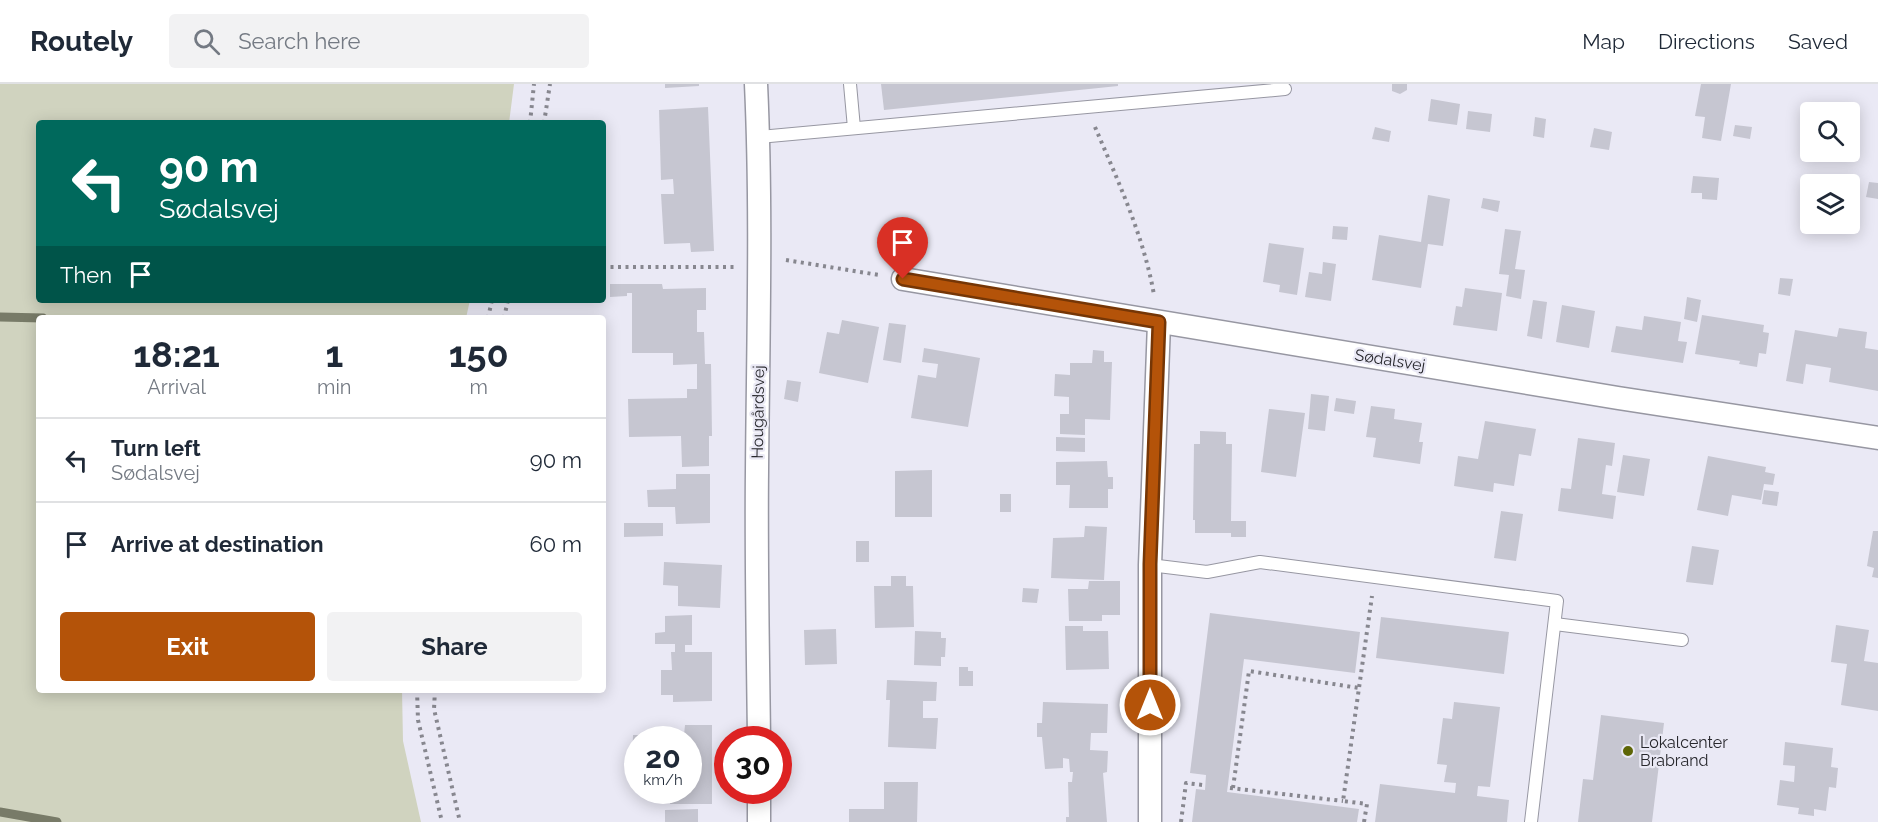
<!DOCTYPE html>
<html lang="en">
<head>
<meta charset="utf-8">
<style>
  :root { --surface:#fff; --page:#f2f2f3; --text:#1f2937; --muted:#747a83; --line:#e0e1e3; --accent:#b45309 }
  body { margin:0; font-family:Raleway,sans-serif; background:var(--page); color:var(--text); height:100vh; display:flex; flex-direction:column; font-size:22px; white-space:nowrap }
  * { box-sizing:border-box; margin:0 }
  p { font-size:20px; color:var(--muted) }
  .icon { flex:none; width:33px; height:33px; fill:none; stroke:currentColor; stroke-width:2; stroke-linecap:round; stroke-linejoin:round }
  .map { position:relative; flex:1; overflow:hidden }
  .panel { position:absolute; left:36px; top:231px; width:570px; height:378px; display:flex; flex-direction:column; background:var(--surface); border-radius:6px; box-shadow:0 3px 15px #0003 }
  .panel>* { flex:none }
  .top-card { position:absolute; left:36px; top:36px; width:570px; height:183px; border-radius:6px; box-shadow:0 3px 15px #0003; background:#00695c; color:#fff; overflow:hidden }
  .controls { position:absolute; left:1800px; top:18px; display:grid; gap:12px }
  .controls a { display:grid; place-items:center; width:60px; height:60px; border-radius:6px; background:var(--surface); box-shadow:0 3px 15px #0003; font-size:30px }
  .speed { position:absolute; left:624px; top:642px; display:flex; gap:12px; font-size:30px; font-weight:700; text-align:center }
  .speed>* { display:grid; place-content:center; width:78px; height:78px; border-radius:50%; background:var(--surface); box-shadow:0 3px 15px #0003; line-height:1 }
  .speed small { font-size:15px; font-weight:400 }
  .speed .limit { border:9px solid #d22; background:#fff; color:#111 }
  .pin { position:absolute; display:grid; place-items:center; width:51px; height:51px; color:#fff; margin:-62px -26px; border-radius:50% 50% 50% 0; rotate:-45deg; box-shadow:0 0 6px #0007 }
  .pin .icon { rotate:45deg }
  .me { position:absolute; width:66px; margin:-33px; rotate:0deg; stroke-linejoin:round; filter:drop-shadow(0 0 4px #0008) }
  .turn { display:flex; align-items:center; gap:21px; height:126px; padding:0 24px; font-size:27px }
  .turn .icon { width:78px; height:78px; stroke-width:2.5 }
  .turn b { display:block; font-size:42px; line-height:51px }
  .then { display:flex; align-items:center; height:57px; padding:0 24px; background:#0003; gap:12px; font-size:22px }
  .eta { display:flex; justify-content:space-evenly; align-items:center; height:102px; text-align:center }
  .eta b { font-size:36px; font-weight:700; line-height:42px }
  .action { display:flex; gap:12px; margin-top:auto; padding:12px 24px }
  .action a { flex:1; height:69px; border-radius:6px; background:var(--accent); color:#fff; font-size:24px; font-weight:700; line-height:69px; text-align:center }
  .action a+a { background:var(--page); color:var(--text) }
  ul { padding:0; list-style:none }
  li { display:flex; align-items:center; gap:18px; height:84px; padding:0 24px; border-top:2px solid var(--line) }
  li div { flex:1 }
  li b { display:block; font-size:22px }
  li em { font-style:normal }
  header { display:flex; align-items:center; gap:36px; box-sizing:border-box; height:84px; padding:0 30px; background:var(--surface); border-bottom:2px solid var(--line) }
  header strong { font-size:28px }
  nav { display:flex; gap:33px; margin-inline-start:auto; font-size:21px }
  .search { width:420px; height:54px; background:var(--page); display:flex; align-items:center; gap:15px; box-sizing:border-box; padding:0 21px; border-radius:6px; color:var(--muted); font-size:22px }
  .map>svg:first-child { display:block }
</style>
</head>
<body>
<header>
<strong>Routely</strong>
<div class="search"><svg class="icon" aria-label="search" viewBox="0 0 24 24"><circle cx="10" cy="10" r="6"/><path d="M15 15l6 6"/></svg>Search here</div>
<nav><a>Map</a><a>Directions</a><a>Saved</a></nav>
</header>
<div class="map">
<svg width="1878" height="738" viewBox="0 0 1878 738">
  <rect width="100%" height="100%" fill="#eae9f5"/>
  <!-- green -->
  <polygon fill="#d0d3bf" points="0,0 514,0 509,39 39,39 39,216 470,216 466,234 39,234 39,606 402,606 403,657 421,738 0,738"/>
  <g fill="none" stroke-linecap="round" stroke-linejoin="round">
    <!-- stream -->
    <g stroke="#787b68" stroke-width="9">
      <polyline points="0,233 43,234"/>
      <polyline points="0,728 57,738"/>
    </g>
  </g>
  <!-- building -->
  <g fill="#c6c6d1">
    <polygon points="665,0 699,0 699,2 665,4"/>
    <polygon points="881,0 1118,0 1118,2 884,26"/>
    <polygon points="1392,0 1407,0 1407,6 1400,10 1392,7"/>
    <polygon points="1701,0 1731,0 1721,57 1702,54 1705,33 1695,32"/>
    <polygon points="1431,15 1460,20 1457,41 1428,37"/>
    <polygon points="708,23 714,167 691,168 690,159 664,160 661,110 674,110 673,95 661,96 659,26"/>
    <polygon points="1468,27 1492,30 1490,48 1466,45"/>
    <polygon points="1535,33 1546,35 1544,54 1533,52"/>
    <polygon points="1735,41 1752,43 1750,55 1733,52"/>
    <polygon points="1375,43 1391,47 1389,58 1372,55"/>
    <polygon points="1594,44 1612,48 1609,66 1590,63"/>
    <polygon points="1693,92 1719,94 1717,116 1702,115 1702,109 1691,109"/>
    <polygon points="1869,98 1878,99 1878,115 1866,113"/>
    <polygon points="1428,111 1450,115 1443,162 1428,160 1421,204 1372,196 1379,151 1421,158"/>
    <polygon points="1483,114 1500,117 1498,128 1481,124"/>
    <polygon points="1333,142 1348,143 1347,156 1332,155"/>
    <polygon points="1505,145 1521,147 1515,185 1525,186 1521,215 1506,212 1509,191 1499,190"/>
    <polygon points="1269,159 1304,164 1297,211 1279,208 1280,201 1263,198"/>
    <polygon points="1323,178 1336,180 1331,217 1305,213 1309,188 1322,190"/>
    <polygon points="1780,194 1793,195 1790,212 1778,210"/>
    <polygon points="610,200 662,200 663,205 706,204 706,226 697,226 697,248 704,248 705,280 711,280 712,352 709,352 709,382 682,383 681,352 629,353 628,315 687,314 687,305 697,305 697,280 673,281 673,269 632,269 632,209 627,209 627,212 610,213"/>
    <polygon points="1465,204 1502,209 1497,247 1453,241 1456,222 1462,223"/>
    <polygon points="1687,213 1701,216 1697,238 1684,235"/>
    <polygon points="1533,216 1547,218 1542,255 1527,252"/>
    <polygon points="1562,221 1595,227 1589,264 1556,258"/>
    <polygon points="1702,231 1764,241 1763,248 1769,249 1766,270 1759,269 1757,283 1739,280 1740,277 1695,270"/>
    <polygon points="1644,232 1681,238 1678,257 1687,258 1683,279 1611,268 1616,242 1642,246"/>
    <polygon points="842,236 879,243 868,299 819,289 827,248 839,250"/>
    <polygon points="889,239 906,241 901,279 883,276"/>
    <polygon points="1839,244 1867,248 1865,264 1878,266 1878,307 1829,298 1831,284 1806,280 1803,300 1786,297 1795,246 1837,253"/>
    <polygon points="924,264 980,274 968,343 911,334 918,291 936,294 938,280 922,278"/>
    <polygon points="1093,266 1104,267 1104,278 1112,278 1110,336 1085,335 1085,351 1060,350 1060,330 1069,330 1069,313 1054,312 1055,290 1070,291 1070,279 1092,279"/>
    <polygon points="787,296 801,298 798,318 784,315"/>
    <polygon points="1311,310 1329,312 1325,347 1308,345"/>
    <polygon points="1336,314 1356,317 1354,330 1334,327"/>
    <polygon points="1371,322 1395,325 1394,335 1422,339 1419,358 1423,358 1420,380 1373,373 1376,354 1366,353"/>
    <polygon points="1269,325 1305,329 1296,393 1261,388"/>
    <polygon points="1485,337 1536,345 1531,372 1519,370 1514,402 1494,399 1493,408 1454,402 1458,372 1478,375"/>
    <polygon points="1200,347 1226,348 1226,360 1232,360 1231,437 1246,437 1246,453 1231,453 1231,449 1195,449 1195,436 1193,436 1194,360 1200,360"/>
    <polygon points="1056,353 1085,354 1085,368 1056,367"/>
    <polygon points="1578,354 1615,359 1612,382 1606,381 1602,410 1616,412 1613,435 1558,427 1561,404 1571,405"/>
    <polygon points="1623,371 1650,375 1644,412 1617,408"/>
    <polygon points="1708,372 1766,383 1765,388 1775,390 1773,401 1764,400 1761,416 1732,411 1728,432 1697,426"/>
    <polygon points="1107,377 1108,393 1113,393 1113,405 1108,405 1108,424 1069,424 1070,401 1056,401 1056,378"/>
    <polygon points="932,386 932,433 895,433 895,387"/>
    <polygon points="676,390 710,390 710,439 676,440 675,423 648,423 647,406 676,405"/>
    <polygon points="1764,406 1779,408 1777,422 1762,420"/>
    <rect x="1000" y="410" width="11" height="18"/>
    <polygon points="1501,427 1523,430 1516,477 1494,474"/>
    <polygon points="624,439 663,439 663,452 624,453"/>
    <polygon points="1085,442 1107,443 1104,496 1051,494 1053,454 1084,453"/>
    <polygon points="1873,447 1878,447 1878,494 1872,493 1874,484 1867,482"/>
    <rect x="856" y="457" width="13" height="21"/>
    <polygon points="1692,462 1719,466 1713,501 1686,498"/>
    <polygon points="664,478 722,481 720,524 678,522 678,502 663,501"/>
    <polygon points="891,492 906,492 906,502 913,502 914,543 875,544 874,502 891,502"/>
    <polygon points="1089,497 1120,497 1120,531 1102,531 1102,537 1069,537 1068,505 1088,505"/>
    <polygon points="1023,504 1039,505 1037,519 1022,518"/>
    <polygon points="1210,529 1360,548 1355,589 1244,575 1227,708 1359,725 1357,738 1192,738 1196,705 1205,706 1206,691 1190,689"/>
    <polygon points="692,531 692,561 685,561 685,568 712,568 712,617 673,618 673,611 661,611 661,586 672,586 671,568 675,568 675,560 655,560 655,549 665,548 665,532"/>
    <polygon points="1381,533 1509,548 1504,590 1376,574"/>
    <polygon points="1836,541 1869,546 1864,577 1878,579 1878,627 1841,621 1847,580 1831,578"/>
    <polygon points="1065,542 1083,542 1083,547 1108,547 1109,585 1066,586"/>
    <polygon points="836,545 837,580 805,581 804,546"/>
    <polygon points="915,547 941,548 941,554 946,554 945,573 941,573 941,582 914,581"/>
    <polygon points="959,583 968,583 968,587 973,587 973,602 959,602"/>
    <polygon points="887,596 937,598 936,617 923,617 923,634 938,634 936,665 888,663 890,616 886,616"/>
    <polygon points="1043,618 1108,620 1107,649 1091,649 1090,666 1108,667 1107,688 1103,689 1107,738 1066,738 1066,733 1069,733 1068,698 1072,698 1073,688 1070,688 1069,675 1063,674 1063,684 1045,685 1042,653 1037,653 1037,639 1042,639"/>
    <polygon points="1454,618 1500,623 1490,703 1478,702 1477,712 1509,716 1507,738 1375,738 1380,700 1455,709 1456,699 1444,698 1447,681 1437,680 1443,634 1452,635"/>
    <polygon points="1601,631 1664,639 1652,738 1578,738 1583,695 1593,696"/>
    <polygon points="685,641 712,641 712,720 670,720 670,706 688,706 688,656 638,656 638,685 632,685 633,651 684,651"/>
    <polygon points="1785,658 1833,664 1831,683 1838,684 1836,704 1829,703 1826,727 1814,725 1814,732 1798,730 1799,724 1777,721 1780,696 1794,698 1795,682 1783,681"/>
    <polygon points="884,698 918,698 917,738 849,738 849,725 884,725"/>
    <polygon points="698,725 698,738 665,738 665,726"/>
  </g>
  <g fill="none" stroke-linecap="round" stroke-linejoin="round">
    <defs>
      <g id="service">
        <polyline points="850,0 854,44"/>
        <polyline points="759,53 1285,5"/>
        <polyline points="1150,481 1207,488 1260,478 1557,517 1531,738"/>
        <polyline points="1555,540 1682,556"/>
      </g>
      <g id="minor">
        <path d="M756 0C762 129 758 258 757 387 756 476 758 566 759 656"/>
        <polyline points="903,195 1618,314 1878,354"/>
        <polyline points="759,706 759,738"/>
        <polyline points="1150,738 1150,481 1159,239"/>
      </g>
    </defs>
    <!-- service casing -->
    <use href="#service" stroke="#9797a2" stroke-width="14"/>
    <!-- minor casing -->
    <use href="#minor" stroke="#9797a2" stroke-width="25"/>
    <!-- path -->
    <g stroke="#87878f" stroke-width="4" stroke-dasharray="3 4.5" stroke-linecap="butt">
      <polyline points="530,39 534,0"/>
      <polyline points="544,39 550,0"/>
      <path d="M1095 43C1118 97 1144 153 1154 211"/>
      <polyline points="786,176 879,191"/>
      <polyline points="603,183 734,183"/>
      <polyline points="488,234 492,216"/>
      <polyline points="504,234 508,216"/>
      <polyline points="417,606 418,636 442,738"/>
      <polyline points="435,606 434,625 460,738"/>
      <polyline points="1230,704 1343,717"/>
      <polyline points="1233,704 1249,587 1359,604"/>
      <polyline points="1181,738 1186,699 1203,701"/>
      <polyline points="1364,738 1367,720 1343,717 1372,512"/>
    </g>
    <!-- service -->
    <use href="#service" stroke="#fff" stroke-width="12"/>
    <!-- minor -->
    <use href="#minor" stroke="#fff" stroke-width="22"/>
  </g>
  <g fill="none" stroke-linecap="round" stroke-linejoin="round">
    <defs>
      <polyline id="route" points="903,195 1159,238 1150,480 1150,621"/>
    </defs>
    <!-- route casing -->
    <use href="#route" stroke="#753606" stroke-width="15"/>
    <!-- route -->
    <use href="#route" stroke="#b45309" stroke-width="10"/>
  </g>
  <!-- markers -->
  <circle fill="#5e6607" stroke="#eae9f5" stroke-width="2" cx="1628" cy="667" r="6"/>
  <g text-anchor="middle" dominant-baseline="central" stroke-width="4.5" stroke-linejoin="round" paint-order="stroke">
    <!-- street labels -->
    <g font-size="16" fill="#28282d" stroke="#eae9f5">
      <text transform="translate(1390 276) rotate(9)">Sødalsvej</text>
      <text transform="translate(758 328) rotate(-89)">Hougårdsvej</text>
    </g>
    <!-- poi labels -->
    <g font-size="16" fill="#28282d" stroke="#eae9f5" text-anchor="start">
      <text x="1640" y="658">Lokalcenter<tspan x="1640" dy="18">Brabrand</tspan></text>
    </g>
  </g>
</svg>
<div class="controls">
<a><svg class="icon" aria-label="search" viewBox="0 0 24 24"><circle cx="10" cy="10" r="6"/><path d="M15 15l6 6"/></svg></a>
<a><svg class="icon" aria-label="layers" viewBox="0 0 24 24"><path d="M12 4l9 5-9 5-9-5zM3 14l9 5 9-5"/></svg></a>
</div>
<div class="speed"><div>20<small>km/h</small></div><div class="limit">30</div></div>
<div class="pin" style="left:903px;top:195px;background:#d93025"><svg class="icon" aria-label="arrive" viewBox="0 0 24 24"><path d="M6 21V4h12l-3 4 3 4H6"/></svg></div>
<svg class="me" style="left:1150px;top:621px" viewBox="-20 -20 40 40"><circle r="17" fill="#b45309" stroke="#fff" stroke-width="3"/><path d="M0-11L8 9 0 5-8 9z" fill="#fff"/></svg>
<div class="top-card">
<div class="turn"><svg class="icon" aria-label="left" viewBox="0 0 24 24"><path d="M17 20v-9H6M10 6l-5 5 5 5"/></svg><div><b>90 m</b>Sødalsvej</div></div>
<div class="then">Then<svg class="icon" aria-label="arrive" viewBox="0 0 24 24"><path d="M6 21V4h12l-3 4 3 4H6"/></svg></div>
</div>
<section class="panel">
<div class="eta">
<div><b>18:21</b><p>Arrival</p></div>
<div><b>1</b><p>min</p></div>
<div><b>150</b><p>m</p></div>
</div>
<ul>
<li><svg class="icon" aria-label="left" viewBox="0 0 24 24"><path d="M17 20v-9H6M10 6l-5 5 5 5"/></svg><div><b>Turn left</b><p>Sødalsvej</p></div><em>90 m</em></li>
<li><svg class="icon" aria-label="arrive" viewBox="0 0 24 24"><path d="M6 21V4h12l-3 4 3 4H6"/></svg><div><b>Arrive at destination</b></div><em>60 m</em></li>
</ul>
<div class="action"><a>Exit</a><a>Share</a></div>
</section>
</div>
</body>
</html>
